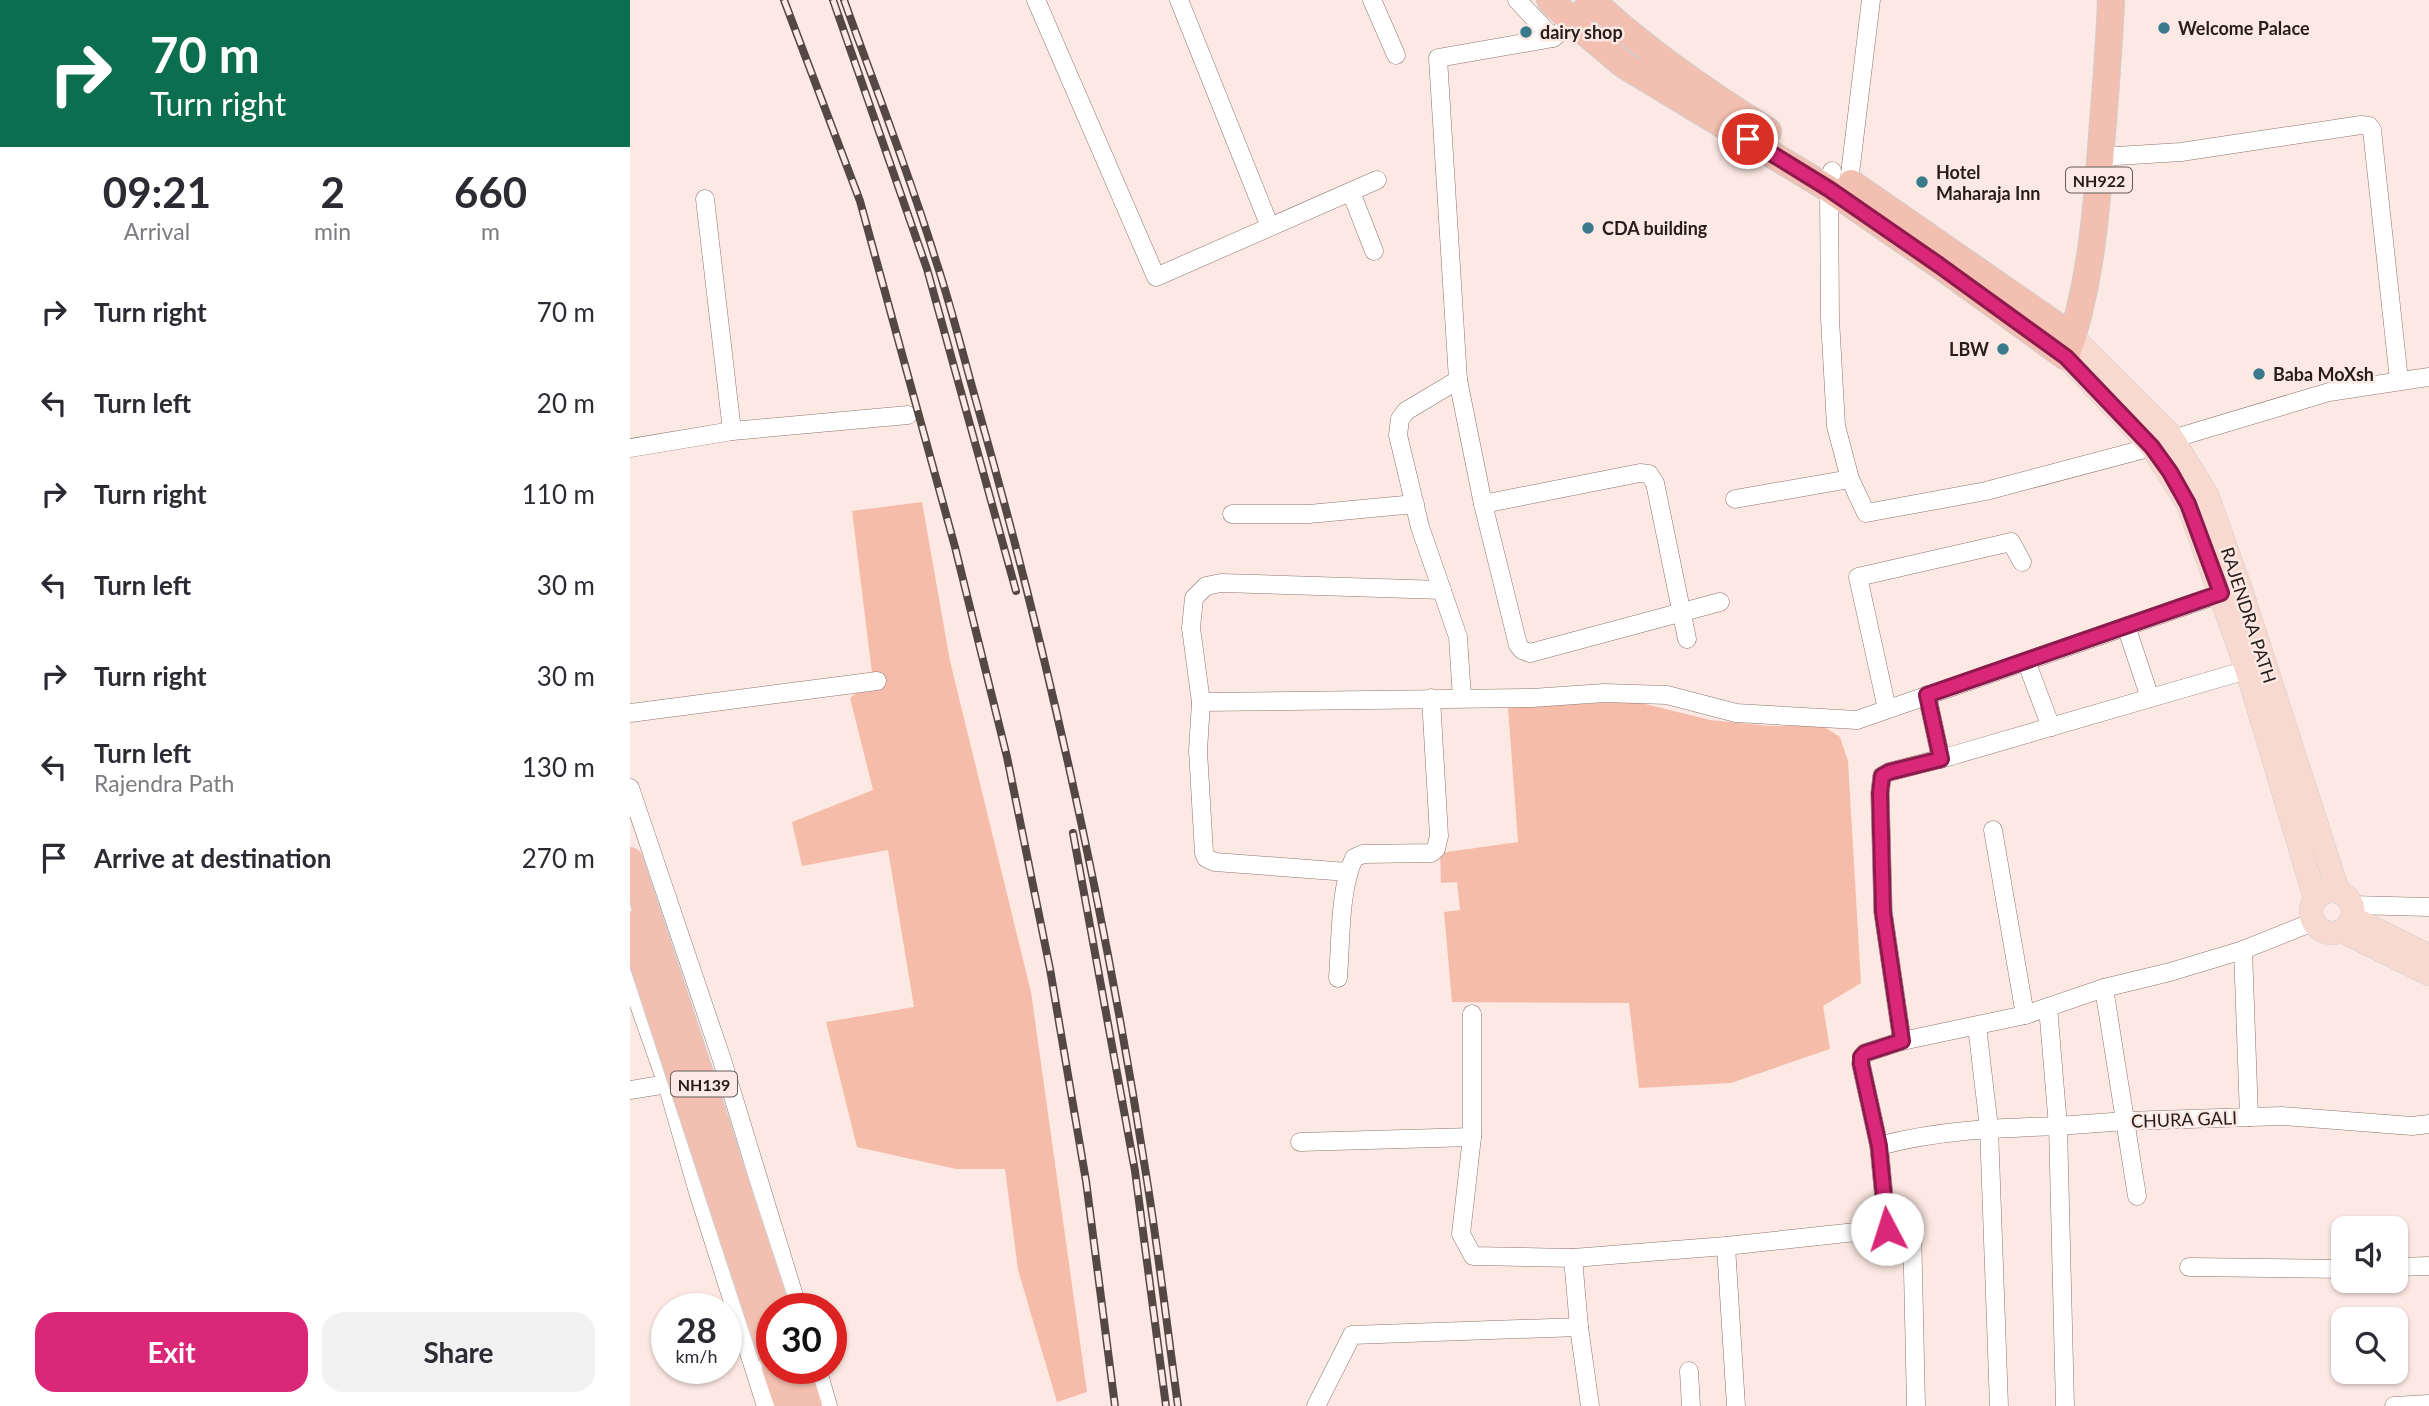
<!DOCTYPE html>
<html lang="en">
<head>
<meta charset="utf-8">
<style>
  :root { --surface:#fff; --page:#f2f2f3; --text:#2b2b33; --muted:#7c7c81; --accent:#db2777 }
  body { margin:0; font-family:Lato,sans-serif; background:var(--page); color:var(--text); height:100vh; display:flex; flex-direction:column; font-size:26px; white-space:nowrap }
  * { box-sizing:border-box; margin:0 }
  p { font-size:23px; color:var(--muted) }
  .icon { flex:none; width:38px; height:38px; fill:none; stroke:currentColor; stroke-width:2; stroke-linecap:round; stroke-linejoin:round }
  .map { position:relative; flex:1; overflow:hidden }
  .sheet { display:flex; flex-direction:column; background:var(--surface); width:630px }
  .sheet>* { flex:none }
  .guide { background:#0b6e4f; color:#fff; overflow:hidden }
  .fabs { position:absolute; left:1701px; top:1216px; display:grid; gap:14px }
  .fabs a { display:grid; place-items:center; width:77px; height:77px; border-radius:14px; background:var(--surface); box-shadow:0 2px 5px #0004; font-size:35px }
  .speed { position:absolute; left:21px; top:1293px; display:flex; gap:14px; font-size:35px; font-weight:700; text-align:center }
  .speed>* { display:grid; place-content:center; width:91px; height:91px; border-radius:50%; background:var(--surface); box-shadow:0 2px 5px #0004; line-height:1 }
  .speed small { font-size:18px; font-weight:400 }
  .speed .limit { border:10px solid #d22; background:#fff; color:#111 }
  .pin { position:absolute; display:grid; place-items:center; width:60px; height:60px; color:#fff; margin:-30px; border:4px solid #fff; border-radius:50%; box-shadow:0 2px 7px #0007 }
  .me { position:absolute; width:77px; margin:-38px; rotate:355deg; stroke-linejoin:round; filter:drop-shadow(0 0 5px #0008) }
  .turn { display:flex; align-items:center; gap:24px; height:147px; padding:0 35px; font-size:32px }
  .turn .icon { width:91px; height:91px; stroke-width:2.5 }
  .turn b { display:block; font-size:49px; line-height:60px }
  .eta { display:flex; justify-content:space-evenly; align-items:center; height:119px; text-align:center }
  .eta b { font-size:42px; font-weight:700; line-height:49px }
  .primary-button { display:flex; gap:14px; margin-top:auto; padding:14px 35px }
  .primary-button a { flex:1; height:80px; border-radius:21px; background:var(--accent); color:#fff; font-size:28px; font-weight:700; line-height:80px; text-align:center }
  .primary-button a+a { background:var(--page); color:var(--text) }
  ul { padding:0; list-style:none }
  li { display:flex; align-items:center; gap:21px; height:91px; padding:0 35px }
  li div { flex:1 }
  li b { display:block; font-size:26px }
  li em { font-style:normal }
  main { display:flex; flex:1; min-height:0 }
  .map>svg:first-child { display:block }
</style>
</head>
<body>
<main>
<section class="sheet">
<div class="guide">
<div class="turn"><svg class="icon" aria-label="right" viewBox="0 0 24 24"><path d="M7 20v-9h11M14 6l5 5-5 5"/></svg><div><b>70 m</b>Turn right</div></div>
</div>
<div class="eta">
<div><b>09:21</b><p>Arrival</p></div>
<div><b>2</b><p>min</p></div>
<div><b>660</b><p>m</p></div>
</div>
<ul>
<li><svg class="icon" aria-label="right" viewBox="0 0 24 24"><path d="M7 20v-9h11M14 6l5 5-5 5"/></svg><div><b>Turn right</b></div><em>70 m</em></li>
<li><svg class="icon" aria-label="left" viewBox="0 0 24 24"><path d="M17 20v-9H6M10 6l-5 5 5 5"/></svg><div><b>Turn left</b></div><em>20 m</em></li>
<li><svg class="icon" aria-label="right" viewBox="0 0 24 24"><path d="M7 20v-9h11M14 6l5 5-5 5"/></svg><div><b>Turn right</b></div><em>110 m</em></li>
<li><svg class="icon" aria-label="left" viewBox="0 0 24 24"><path d="M17 20v-9H6M10 6l-5 5 5 5"/></svg><div><b>Turn left</b></div><em>30 m</em></li>
<li><svg class="icon" aria-label="right" viewBox="0 0 24 24"><path d="M7 20v-9h11M14 6l5 5-5 5"/></svg><div><b>Turn right</b></div><em>30 m</em></li>
<li><svg class="icon" aria-label="left" viewBox="0 0 24 24"><path d="M17 20v-9H6M10 6l-5 5 5 5"/></svg><div><b>Turn left</b><p>Rajendra Path</p></div><em>130 m</em></li>
<li><svg class="icon" aria-label="arrive" viewBox="0 0 24 24"><path d="M6 21V4h12l-3 4 3 4H6"/></svg><div><b>Arrive at destination</b></div><em>270 m</em></li>
</ul>
<div class="primary-button"><a>Exit</a><a>Share</a></div>
</section>
<div class="map">
<svg width="1799" height="1406" viewBox="0 0 1799 1406">
  <rect width="100%" height="100%" fill="#fde9e3"/>
  <!-- green -->
  <g fill="#f6bcaa">
    <polygon points="292,502 320,661 401,992 457,1392 427,1402 388,1270 375,1169 326,1169 227,1147 196,1022 284,1007 258,850 172,866 162,822 243,790 220,698 243,681 222,511"/>
    <polygon points="1003,701 1080,720 1139,726 1193,726 1210,737 1218,761 1231,983 1193,1006 1200,1049 1101,1083 1009,1088 999,1003 822,1002 814,912 830,910 827,882 811,883 810,853 888,842 878,708"/>
  </g>
  <g fill="none" stroke-linecap="round" stroke-linejoin="round">
    <defs>
      <g id="minor">
        <polyline points="406,0 526,277 747,180"/>
        <polyline points="549,0 640,227"/>
        <polyline points="742,0 766,55"/>
        <polyline points="887,0 923,38"/>
        <polyline points="1470,157 1551,152 1731,125 1739,126 1742,130 1769,380"/>
        <polyline points="1202,171 1199,189 1200,319 1206,426 1220,479 1236,513 1356,491 1522,447"/>
        <polyline points="1219,182 1241,0"/>
        <polyline points="721,192 744,251"/>
        <polyline points="75,199 102,431"/>
        <polyline points="828,380 853,504 888,645 892,650 900,653 1090,602"/>
        <polyline points="1542,439 1699,392 1799,377"/>
        <polyline points="0,448 102,431 278,415"/>
        <polyline points="1105,499 1220,479"/>
        <polyline points="853,504 1010,473 1019,474 1025,483 1057,639"/>
        <polyline points="602,514 679,514 785,504"/>
        <polyline points="1496,626 1520,698"/>
        <polyline points="1396,661 1421,727"/>
        <polyline points="1297,695 1311,759"/>
        <polyline points="832,698 828,637 790,527 768,435 770,419 776,411 828,380 808,58 923,38 943,22"/>
        <polyline points="571,702 902,698 974,693 1037,695 1106,713 1227,720 1601,590"/>
        <polyline points="1257,709 1228,577 1381,542 1392,562"/>
        <polyline points="0,713 247,681"/>
        <polyline points="0,788 92,1060 168,1309"/>
        <polyline points="1363,830 1395,1015"/>
        <polyline points="718,872 585,862 576,858 574,853 568,751 571,702 561,628 564,598 576,586 591,583 812,590"/>
        <polyline points="1722,905 1799,907"/>
        <polyline points="1613,950 1619,1117"/>
        <path d="M708 978C711 941 709 891 724 858L733 854 801 853 806 849 809 836 801 698"/>
        <polyline points="0,979 37,1084 68,1192 136,1406"/>
        <polyline points="1474,988 1507,1196"/>
        <polyline points="1418,1007 1428,1126 1496,1121 1652,1116 1782,1126 1799,1124"/>
        <polyline points="842,1014 842,1137 831,1234 843,1256 943,1258 1096,1246 1282,1226 1286,1406"/>
        <polyline points="1347,1026 1359,1128 1369,1406"/>
        <polyline points="1272,1041 1253,912 1250,793 1252,776 1259,772 1321,756 1617,670"/>
        <polyline points="0,1090 37,1084"/>
        <polyline points="670,1142 842,1137"/>
        <path d="M1249 1146C1307 1130 1368 1128 1428 1126L1435 1406"/>
        <polyline points="1257,1229 1249,1146 1231,1064 1232,1057 1235,1053 1272,1041 1395,1015 1474,988 1540,972 1613,950 1683,922"/>
        <polyline points="1096,1246 1106,1406"/>
        <polyline points="1559,1267 1713,1269"/>
        <polyline points="1766,1267 1799,1266"/>
        <polyline points="949,1327 960,1406"/>
        <polyline points="187,1368 198,1406"/>
        <polyline points="1059,1371 1061,1406"/>
        <polyline points="686,1406 722,1335 949,1327 943,1258"/>
        <polyline points="1764,1406 1799,1404"/>
      </g>
      <g id="major">
        <polyline points="1443,337 1539,433 1577,495 1610,587 1708,891"/>
        <polyline points="1436,357 1522,447 1558,504 1617,670 1685,898"/>
        <circle cx="1702" cy="912" r="21"/>
        <polyline points="1723,918 1799,956"/>
        <polyline points="1712,931 1799,974"/>
      </g>
      <g id="highway">
        <path d="M920 0 943 22 994 65 1199 189 1309 265 1436 357C1458 293 1465 228 1470 161 1474 107 1479 54 1481 0"/>
        <path d="M943 22 964 2C1014 50 1079 94 1138 131"/>
        <polyline points="1221,183 1443,337"/>
        <polyline points="145,1368 158,1406"/>
        <polyline points="167,1368 179,1406"/>
      </g>
    </defs>
    <!-- minor casing -->
    <use href="#minor" stroke="#8b756e" stroke-width="19"/>
    <!-- major casing -->
    <use href="#major" stroke="#cfcdcd" stroke-width="24"/>
    <!-- highway casing -->
    <use href="#highway" stroke="#cfcdcd" stroke-width="28"/>
    <!-- minor -->
    <use href="#minor" stroke="#fff" stroke-width="18"/>
    <!-- major -->
    <use href="#major" stroke="#f8d9d0" stroke-width="23"/>
    <!-- highway -->
    <use href="#highway" stroke="#f3bfb0" stroke-width="26"/>
    <defs>
      <g id="rail">
        <polyline points="154,0 230,201 325,547 377,757 420,969 456,1181 485,1406"/>
        <polyline points="203,0 297,269 386,591"/>
        <path d="M214 0C245 87 279 173 306 261 322 309 334 359 348 408 419 658 475 912 515 1168 528 1247 537 1327 548 1406"/>
        <polyline points="443,833 505,1171 536,1406"/>
      </g>
    </defs>
    <!-- rail casing -->
    <use href="#rail" stroke="#544845" stroke-width="8"/>
    <!-- rail -->
    <use href="#rail" stroke="#fde9e3" stroke-width="5" stroke-dasharray="16" stroke-linecap="butt"/>
    <defs>
      <g id="highway-bridge">
        <polyline points="0,860 147,1309"/>
        <polyline points="0,924 142,1357"/>
      </g>
    </defs>
    <!-- highway-bridge casing -->
    <use href="#highway-bridge" stroke="#cfcdcd" stroke-width="28" stroke-linecap="butt"/>
    <!-- highway-bridge -->
    <use href="#highway-bridge" stroke="#f3bfb0" stroke-width="26"/>
  </g>
  <g fill="none" stroke-linecap="round" stroke-linejoin="round">
    <defs>
      <polyline id="route" points="1118,139 1199,189 1309,265 1436,357 1522,447 1540,472 1558,504 1591,593 1297,695 1311,759 1259,772 1252,776 1250,793 1253,912 1272,1041 1235,1053 1231,1057 1231,1064 1249,1146 1257,1229"/>
    </defs>
    <!-- route casing -->
    <use href="#route" stroke="#8e194d" stroke-width="18"/>
    <!-- route -->
    <use href="#route" stroke="#db2777" stroke-width="12"/>
  </g>
  <!-- markers -->
  <g fill="#397b8c" stroke="#fde9e3" stroke-width="2.5">
    <circle cx="1534" cy="28" r="7"/>
    <circle cx="896" cy="32" r="7"/>
    <circle cx="1292" cy="182" r="7"/>
    <circle cx="958" cy="228" r="7"/>
    <circle cx="1373" cy="349" r="7"/>
    <circle cx="1629" cy="374" r="7"/>
  </g>
  <g text-anchor="middle" dominant-baseline="central" stroke-width="5" stroke-linejoin="round" paint-order="stroke">
    <!-- shield labels -->
    <g fill="#fde9e3" stroke="#665a57" stroke-width="2">
      <rect x="1436" y="167.5" width="66" height="25" rx="5"/>
      <rect x="41" y="1071.5" width="66" height="25" rx="5"/>
    </g>
    <g font-size="16" font-weight="bold" fill="#261d1b">
      <text x="1469" y="180">NH922</text>
      <text x="74" y="1084">NH139</text>
    </g>
    <!-- poi labels -->
    <g font-size="18" font-weight="bold" fill="#261d1b" stroke="#fde9e3" text-anchor="start">
      <text x="1548" y="28">Welcome Palace</text>
      <text x="910" y="32">dairy shop</text>
      <text x="1306" y="172">Hotel<tspan x="1306" dy="21">Maharaja Inn</tspan></text>
      <text x="972" y="228">CDA building</text>
      <text x="1359" y="349" text-anchor="end">LBW</text>
      <text x="1643" y="374">Baba MoXsh</text>
    </g>
    <!-- street labels -->
    <g font-size="18" fill="#261d1b" stroke="#fde9e3">
      <text transform="translate(1619 615) rotate(72)">RAJENDRA PATH</text>
      <text transform="translate(1554 1119) rotate(-2)">CHURA GALI</text>
    </g>
  </g>
</svg>
<div class="fabs">
<a><svg class="icon" aria-label="sound" viewBox="0 0 24 24"><path d="M4 9h4l5-4v14l-5-4H4zM17 9q2 3 0 6"/></svg></a>
<a><svg class="icon" aria-label="search" viewBox="0 0 24 24"><circle cx="10" cy="10" r="6"/><path d="M15 15l6 6"/></svg></a>
</div>
<div class="speed"><div>28<small>km/h</small></div><div class="limit">30</div></div>
<div class="pin" style="left:1118px;top:139px;background:#d93025"><svg class="icon" aria-label="arrive" viewBox="0 0 24 24"><path d="M6 21V4h12l-3 4 3 4H6"/></svg></div>
<svg class="me" style="left:1257px;top:1229px" viewBox="-20 -20 40 40"><circle r="19" fill="#fff"/><path d="M0-13L10 11 0 6-10 11z" fill="#db2777"/></svg>
</div>
</main>
</body>
</html>
